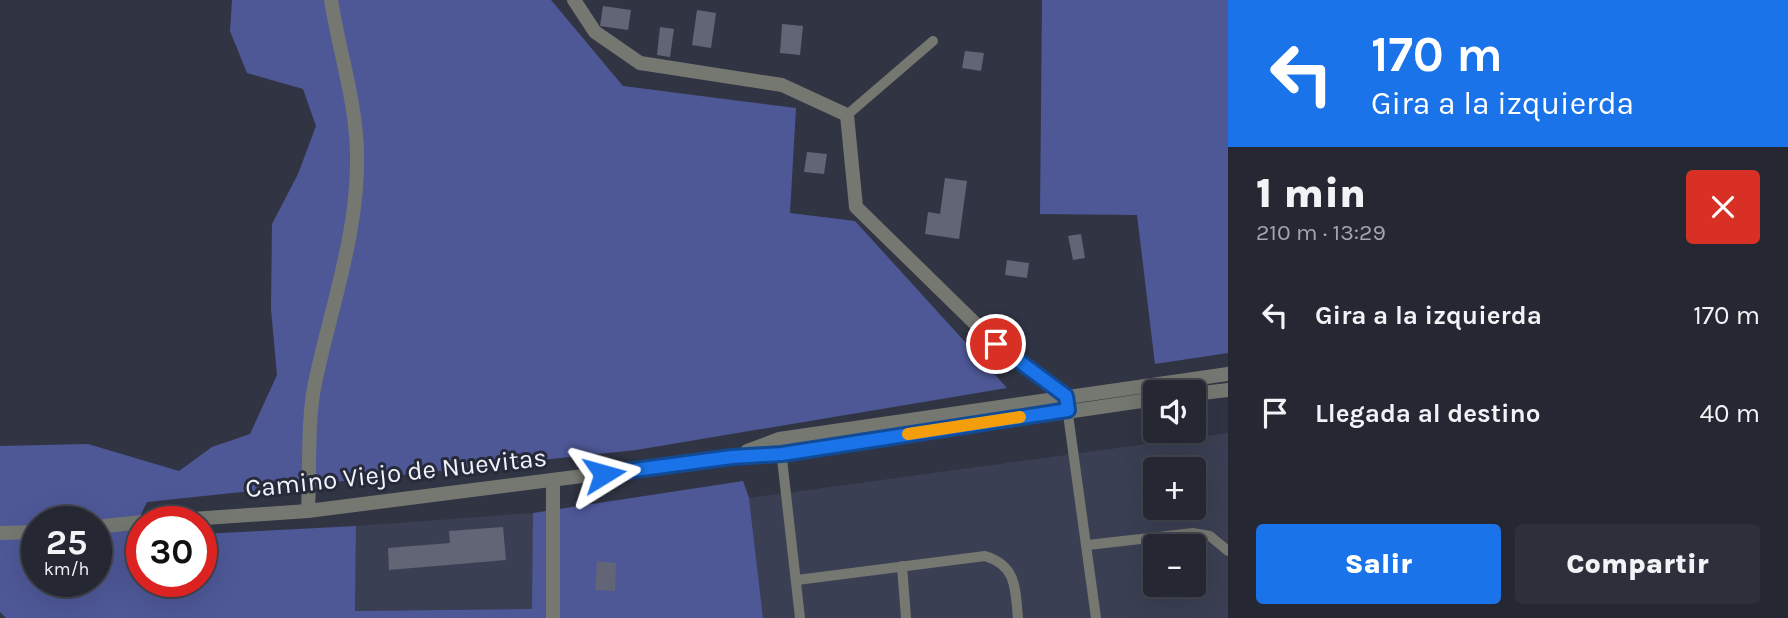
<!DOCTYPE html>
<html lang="es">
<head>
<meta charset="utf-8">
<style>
  :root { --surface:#252732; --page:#2d2f3a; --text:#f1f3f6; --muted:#a3a5ac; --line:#42444d; --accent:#1a73e8 }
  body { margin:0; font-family:Karla,sans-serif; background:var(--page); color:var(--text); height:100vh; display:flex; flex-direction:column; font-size:26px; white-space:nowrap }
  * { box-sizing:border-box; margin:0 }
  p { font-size:23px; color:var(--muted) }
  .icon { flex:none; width:38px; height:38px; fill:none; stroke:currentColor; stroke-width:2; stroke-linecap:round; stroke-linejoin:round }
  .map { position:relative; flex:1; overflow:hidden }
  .side { display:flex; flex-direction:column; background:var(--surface); width:560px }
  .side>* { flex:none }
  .top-card { background:#1a73e8; color:#fff; overflow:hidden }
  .fabs { position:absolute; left:1143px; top:380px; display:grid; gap:14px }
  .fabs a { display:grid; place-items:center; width:63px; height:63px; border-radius:7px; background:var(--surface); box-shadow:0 7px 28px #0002,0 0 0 2px var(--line); font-size:35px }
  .speed { position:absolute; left:21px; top:506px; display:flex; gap:14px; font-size:35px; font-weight:700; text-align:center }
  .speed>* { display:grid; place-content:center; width:91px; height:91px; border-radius:50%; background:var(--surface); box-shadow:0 7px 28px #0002,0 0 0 2px var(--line); line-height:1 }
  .speed small { font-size:18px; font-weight:400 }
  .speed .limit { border:10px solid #d22; background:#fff; color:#111 }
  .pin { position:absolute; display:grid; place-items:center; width:60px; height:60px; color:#fff; margin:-30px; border:4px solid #fff; border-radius:50%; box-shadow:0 2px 7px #0007 }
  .me { position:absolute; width:77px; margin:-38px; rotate:82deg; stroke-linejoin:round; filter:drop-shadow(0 0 5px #0008) }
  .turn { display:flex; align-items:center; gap:24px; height:147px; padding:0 28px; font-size:32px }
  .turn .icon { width:91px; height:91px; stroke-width:2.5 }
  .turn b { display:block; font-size:49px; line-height:60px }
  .round { display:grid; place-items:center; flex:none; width:74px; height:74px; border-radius:7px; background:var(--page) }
  .headline { display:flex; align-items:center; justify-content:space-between; height:119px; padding:0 28px }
  h1 { font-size:42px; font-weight:800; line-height:52px }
  .action { display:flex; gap:14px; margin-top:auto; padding:14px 28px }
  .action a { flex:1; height:80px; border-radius:7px; background:var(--accent); color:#fff; font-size:28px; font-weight:800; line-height:80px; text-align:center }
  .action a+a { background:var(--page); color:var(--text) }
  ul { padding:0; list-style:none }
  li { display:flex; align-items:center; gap:21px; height:98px; padding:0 28px }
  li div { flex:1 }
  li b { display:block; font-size:26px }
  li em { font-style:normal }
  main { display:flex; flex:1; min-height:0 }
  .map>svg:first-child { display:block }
</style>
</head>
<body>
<main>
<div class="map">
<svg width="1228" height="618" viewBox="0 0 1228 618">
  <rect width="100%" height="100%" fill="#313443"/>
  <!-- built -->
  <g fill="#3a3f53" fill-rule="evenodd">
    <path d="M1228 433V618H763L749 498ZM1155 469H1194V508H1155ZM1155 546H1194V584H1155Z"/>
    <polygon points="533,513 533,609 355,611 356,526"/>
  </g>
  <!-- green -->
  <g fill="#4e5897" fill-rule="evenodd">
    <path d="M232 0H551L623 86 796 108 790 213 855 221 1007 388 636 450 147 502 130 537H142V581H201V534L356 526 355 611 532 609 533 513 743 481 749 498 763 618H6L0 612V446L88 444 179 471 212 447 250 434 277 375 271 309 272 224 298 174 316 126 303 89 247 73 230 31ZM37 522H96V581H37Z"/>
    <polygon points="1042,0 1228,0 1228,353 1155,364 1137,215 1040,214"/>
  </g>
  <!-- building -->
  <g fill="#616576">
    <polygon points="603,6 631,10 628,30 600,26"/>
    <polygon points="697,10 716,13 711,48 692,45"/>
    <polygon points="782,24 803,26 800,55 780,53"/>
    <polygon points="660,27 674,29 670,57 657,55"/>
    <polygon points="965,51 984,53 981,71 962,68"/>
    <polygon points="807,152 827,154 824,174 804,172"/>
    <polygon points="945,178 967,181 959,239 925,234 928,212 940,214"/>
    <polygon points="1081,234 1085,258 1073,260 1068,236"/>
    <polygon points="1007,260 1029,263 1027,278 1005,275"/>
    <polygon points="503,527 506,560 389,570 388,548 450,543 449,531"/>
    <polygon points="597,561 616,563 615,591 595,590"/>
  </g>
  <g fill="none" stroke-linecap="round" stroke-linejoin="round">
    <!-- service -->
    <g stroke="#757870" stroke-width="10">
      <polyline points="847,115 933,41"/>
      <polyline points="1067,407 1096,618"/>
      <polyline points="781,450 800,618"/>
      <polyline points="1088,545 1193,533 1210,536 1228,551"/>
      <polyline points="902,566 906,618"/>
      <path d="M797 580 985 556C1017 566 1015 588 1018 618"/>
    </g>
    <!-- minor -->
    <g stroke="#757870" stroke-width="14">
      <polyline points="574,0 595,32 640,63 782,85 847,115 856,207 996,344 1066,396"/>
      <polyline points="1194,394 1228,390"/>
      <polyline points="747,451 779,439 1228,374"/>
      <path d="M308 511C310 473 307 420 315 383 331 307 359 231 357 153 356 101 339 51 331 0"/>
      <polyline points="148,522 308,511 732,457 782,454 1155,399"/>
      <polyline points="96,527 142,522"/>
      <polyline points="0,533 37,532"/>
      <polyline points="553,618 553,480"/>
    </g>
  </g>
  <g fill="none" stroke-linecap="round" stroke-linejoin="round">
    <defs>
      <polyline id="route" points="604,474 732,457 782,454 1068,410 1066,396 996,344"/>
    </defs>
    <!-- route casing -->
    <use href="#route" stroke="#114b97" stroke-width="18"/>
    <!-- route -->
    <use href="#route" stroke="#1a73e8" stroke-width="12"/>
    <!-- slow -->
    <polyline stroke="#f59e0b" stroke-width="12" points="908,434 1020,417"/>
  </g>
  <g text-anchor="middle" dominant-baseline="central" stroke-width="6" stroke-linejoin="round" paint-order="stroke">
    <!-- street labels -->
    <g font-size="26" fill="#f0f2fc" stroke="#272a39">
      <text transform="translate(396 473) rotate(-6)">Camino Viejo de Nuevitas</text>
    </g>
  </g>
</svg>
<div class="fabs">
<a><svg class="icon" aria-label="sound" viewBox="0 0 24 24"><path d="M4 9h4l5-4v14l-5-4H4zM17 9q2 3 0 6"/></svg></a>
<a>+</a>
<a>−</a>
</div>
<div class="speed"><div>25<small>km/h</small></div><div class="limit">30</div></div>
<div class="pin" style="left:996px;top:344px;background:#d93025"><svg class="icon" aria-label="arrive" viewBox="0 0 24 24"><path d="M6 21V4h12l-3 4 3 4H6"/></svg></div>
<svg class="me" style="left:604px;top:474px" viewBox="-20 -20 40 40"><path d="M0-17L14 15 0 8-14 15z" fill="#1a73e8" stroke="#fff" stroke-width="4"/></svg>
</div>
<section class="side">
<div class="top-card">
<div class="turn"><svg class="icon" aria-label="left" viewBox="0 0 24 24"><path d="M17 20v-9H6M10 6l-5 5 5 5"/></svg><div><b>170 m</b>Gira a la izquierda</div></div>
</div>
<div class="headline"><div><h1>1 min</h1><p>210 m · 13:29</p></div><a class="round" style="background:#d93025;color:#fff"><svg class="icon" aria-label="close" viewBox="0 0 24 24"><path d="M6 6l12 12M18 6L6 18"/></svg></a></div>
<ul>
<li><svg class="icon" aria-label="left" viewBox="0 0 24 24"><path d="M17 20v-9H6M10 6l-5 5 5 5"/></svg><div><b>Gira a la izquierda</b></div><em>170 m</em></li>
<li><svg class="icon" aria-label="arrive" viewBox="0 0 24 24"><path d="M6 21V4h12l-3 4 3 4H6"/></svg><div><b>Llegada al destino</b></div><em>40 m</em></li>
</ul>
<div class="action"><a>Salir</a><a>Compartir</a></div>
</section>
</main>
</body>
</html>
